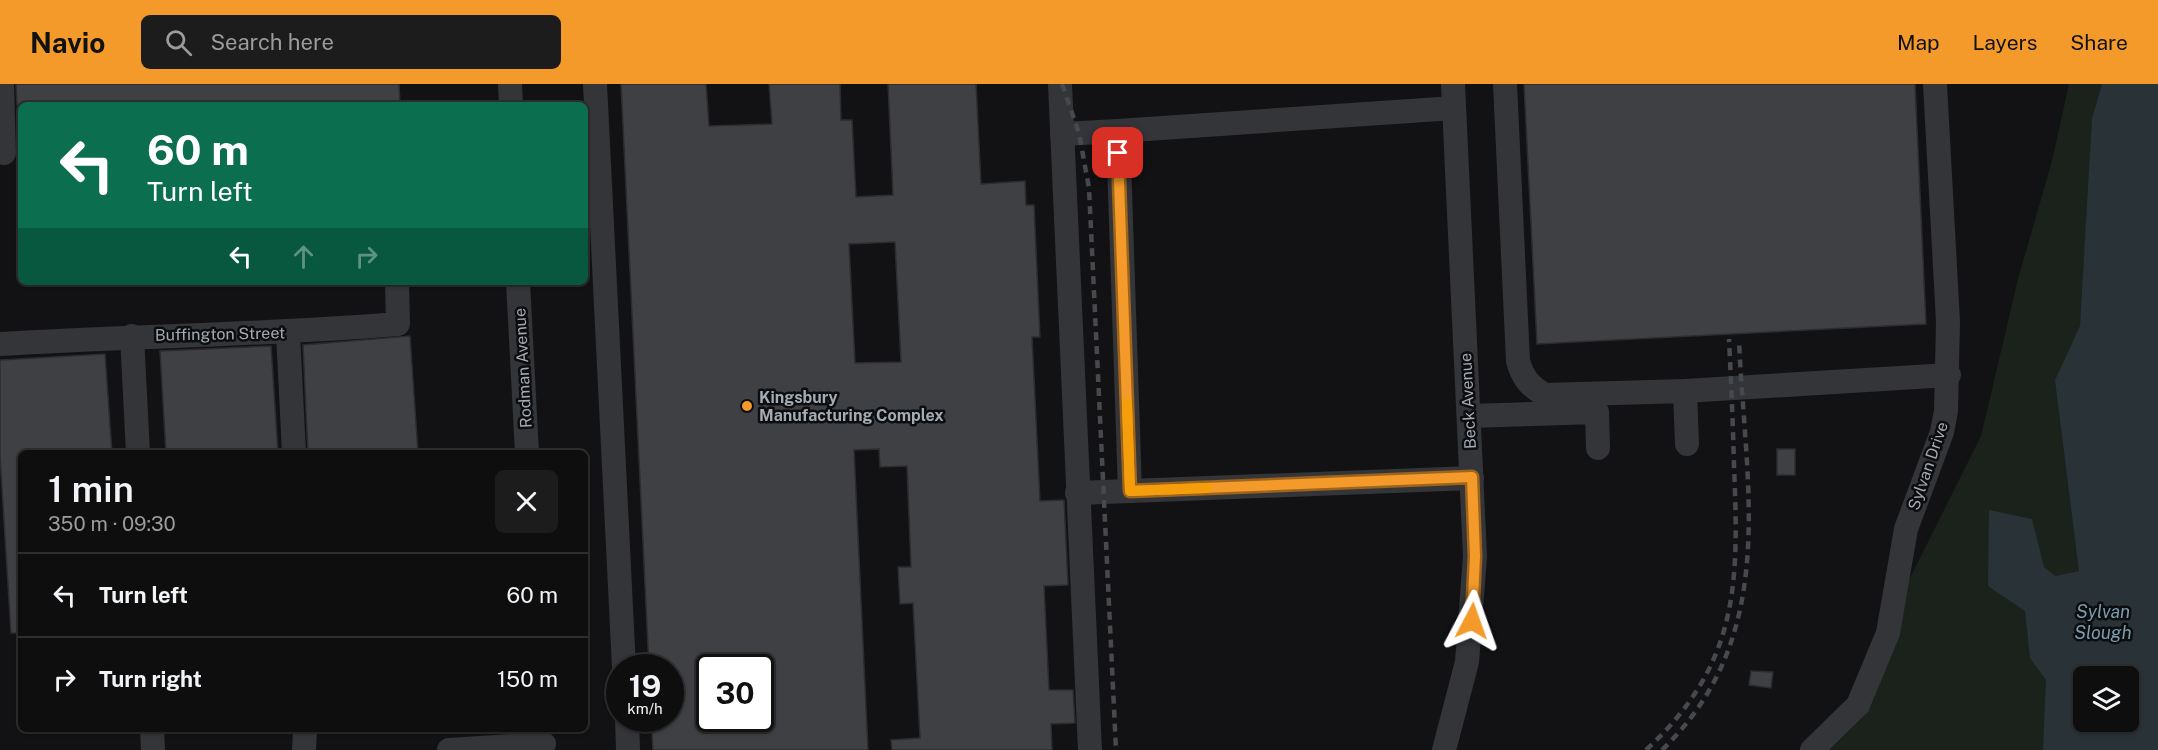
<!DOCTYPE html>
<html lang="en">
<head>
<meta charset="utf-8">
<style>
  :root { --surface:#0e0e0f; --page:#1c1c1d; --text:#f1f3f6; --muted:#9b9c9e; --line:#2e2e2f; --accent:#f39a2b }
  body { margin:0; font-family:"Public Sans",sans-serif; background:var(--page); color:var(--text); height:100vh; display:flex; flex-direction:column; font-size:22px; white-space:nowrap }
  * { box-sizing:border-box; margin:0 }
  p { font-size:20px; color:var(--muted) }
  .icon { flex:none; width:33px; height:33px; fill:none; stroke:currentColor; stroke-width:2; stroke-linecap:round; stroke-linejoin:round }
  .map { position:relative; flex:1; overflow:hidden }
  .side { position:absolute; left:18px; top:366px; width:570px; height:282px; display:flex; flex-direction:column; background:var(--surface); border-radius:9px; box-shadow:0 2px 4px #0004,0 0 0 2px var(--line) }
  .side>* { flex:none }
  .hud { position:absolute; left:18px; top:18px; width:570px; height:183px; border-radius:9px; box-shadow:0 2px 4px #0004,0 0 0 2px var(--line); background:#0b6e4f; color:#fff; overflow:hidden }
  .fabs { position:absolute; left:2073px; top:582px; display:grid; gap:12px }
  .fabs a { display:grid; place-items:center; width:66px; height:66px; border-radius:9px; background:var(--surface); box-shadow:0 2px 4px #0004,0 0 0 2px var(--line); font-size:30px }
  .speed { position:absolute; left:606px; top:570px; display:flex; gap:12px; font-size:30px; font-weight:700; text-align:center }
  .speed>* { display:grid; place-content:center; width:78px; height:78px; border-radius:50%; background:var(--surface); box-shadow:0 2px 4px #0004,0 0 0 2px var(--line); line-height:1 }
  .speed small { font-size:15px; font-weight:400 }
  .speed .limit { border:3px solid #111; border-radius:9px; background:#fff; color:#111 }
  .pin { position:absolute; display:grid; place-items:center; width:51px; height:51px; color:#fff; margin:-26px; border-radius:12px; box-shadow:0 3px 9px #0006 }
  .me { position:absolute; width:66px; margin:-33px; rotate:4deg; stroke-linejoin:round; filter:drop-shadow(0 0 4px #0008) }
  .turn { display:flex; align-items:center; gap:21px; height:126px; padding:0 30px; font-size:27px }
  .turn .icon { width:78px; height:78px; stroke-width:2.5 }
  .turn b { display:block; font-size:42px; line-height:51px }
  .lanes { display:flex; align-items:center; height:57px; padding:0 30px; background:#0003; justify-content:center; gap:30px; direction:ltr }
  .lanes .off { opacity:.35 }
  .round { display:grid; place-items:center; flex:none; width:63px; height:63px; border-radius:9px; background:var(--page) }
  .overview { display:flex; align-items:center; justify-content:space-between; height:102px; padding:0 30px }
  h1 { font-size:36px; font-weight:600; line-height:45px }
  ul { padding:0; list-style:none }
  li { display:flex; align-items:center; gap:18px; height:84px; padding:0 30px; border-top:2px solid var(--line) }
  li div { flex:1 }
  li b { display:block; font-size:22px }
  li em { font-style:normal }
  header { display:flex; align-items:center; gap:36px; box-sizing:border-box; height:84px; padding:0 30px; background:var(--accent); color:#111 }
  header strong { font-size:28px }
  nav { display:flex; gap:33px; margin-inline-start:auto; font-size:21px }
  .search { width:420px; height:54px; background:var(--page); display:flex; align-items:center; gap:15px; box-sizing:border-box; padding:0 21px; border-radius:9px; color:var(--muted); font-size:22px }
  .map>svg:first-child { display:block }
</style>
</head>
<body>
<header>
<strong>Navio</strong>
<div class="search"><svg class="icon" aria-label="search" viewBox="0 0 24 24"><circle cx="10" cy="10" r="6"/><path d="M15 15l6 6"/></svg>Search here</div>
<nav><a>Map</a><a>Layers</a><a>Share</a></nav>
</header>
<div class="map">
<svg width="2158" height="666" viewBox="0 0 2158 666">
  <rect width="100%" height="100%" fill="#121214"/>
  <!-- green -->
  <polygon fill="#1a221b" points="2069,0 2102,0 2092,34 2084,638 2079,666 1830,666 1862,634 1895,551 1903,508 1981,352 2018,195 2052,77"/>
  <!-- water -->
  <path fill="#283237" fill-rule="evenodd" d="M2102 0H2158V666H2043L2046 596 2030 574 2025 527 1988 502 1989 426 2032 435 2044 483 2055 492 2079 487 2055 296 2080 242 2092 34ZM2084 592H2128V638H2084Z"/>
  <!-- building -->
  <g fill="#3e4044" stroke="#2c2c30" stroke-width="1.5" fill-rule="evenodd">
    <polygon points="16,0 399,0 400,21 17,21"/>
    <path d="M621 0H706L709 42 772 40 769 0H840L841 36H852L856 113 893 111 888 0H976L981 100 1025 97 1026 121H1034L1040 253H1032L1040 417 1064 416 1068 501 1044 502 1049 606H1073L1075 639 1051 640 1052 666H892L891 656 920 654 913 519 900 520 898 483H911L907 382 880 383 879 365 854 366 868 666H653L651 634H670V584H649ZM895 158 901 278 855 279 849 160ZM710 584H760V634H710Z"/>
    <polygon points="1524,0 1915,0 1926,240 1537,260"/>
    <polygon points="410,252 418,369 308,369 303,261"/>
    <polygon points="271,262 278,369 166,369 160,267"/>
    <polygon points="105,270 112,369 21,369 21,549 11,549 0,372 0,276"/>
    <rect x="1777" y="365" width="18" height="26"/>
    <polygon points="1751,587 1773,588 1771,604 1749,601"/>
  </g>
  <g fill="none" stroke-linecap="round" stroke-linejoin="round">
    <!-- minor -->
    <g stroke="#333539" stroke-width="24">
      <polyline points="2,0 4,69"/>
      <polyline points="510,0 511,21"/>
      <polyline points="595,0 624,584"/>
      <polyline points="1060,0 1090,666"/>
      <path d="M1505 0 1518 277C1523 294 1529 302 1545 311L1685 307 1687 360"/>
      <polyline points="1454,24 1118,47 1130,407 1472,394"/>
      <polyline points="1062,50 1118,47"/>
      <polyline points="518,198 527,369"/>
      <polyline points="288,249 294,369"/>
      <polyline points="132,252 138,369"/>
      <path d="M0 260C133 252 266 251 398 240L397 198"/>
      <polyline points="1685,307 1949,291"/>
      <polyline points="1469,332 1597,328 1598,364"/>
      <polyline points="1077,409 1130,407"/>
      <polyline points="627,634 628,666"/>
      <polyline points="152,645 153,666"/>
      <polyline points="304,666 305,645"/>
      <polyline points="449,666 544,660"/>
      <polyline points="1444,666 1467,578 1475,472 1453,0"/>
      <polyline points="1812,666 1858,621 1888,549 1906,445 1942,348 1946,327 1948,238 1935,0"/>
    </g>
    <!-- rail -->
    <g stroke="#46494e" stroke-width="4.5" stroke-dasharray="8 6" stroke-linecap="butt">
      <polyline points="1062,0 1079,49 1089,104 1116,666"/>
      <path d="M1646 666C1739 580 1739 500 1734 382 1733 340 1731 297 1729 255"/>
      <path d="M1662 666C1781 551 1745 403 1739 256"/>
    </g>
  </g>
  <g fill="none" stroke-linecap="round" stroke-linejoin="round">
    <defs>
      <polyline id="route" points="1118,69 1130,407 1472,393 1475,472 1472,537"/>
    </defs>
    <!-- route casing -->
    <use href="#route" stroke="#9e641c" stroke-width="15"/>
    <!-- route -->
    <use href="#route" stroke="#f39a2b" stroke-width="10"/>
    <!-- slow -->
    <polyline stroke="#f59e0b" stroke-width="10" points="1127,319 1130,407 1207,404"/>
  </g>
  <!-- markers -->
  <circle fill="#f39a2b" stroke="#0d0d0f" stroke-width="2" cx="747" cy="322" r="6"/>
  <g text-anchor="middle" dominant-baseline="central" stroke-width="5" stroke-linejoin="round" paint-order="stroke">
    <!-- street labels -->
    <g font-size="16" fill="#a3abb4" stroke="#0d0d0f">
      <text transform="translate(220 250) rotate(-1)">Buffington Street</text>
      <text transform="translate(523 284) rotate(-93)">Rodman Avenue</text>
      <text transform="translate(1468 317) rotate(-93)">Beck Avenue</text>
      <text transform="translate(1928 382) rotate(-71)">Sylvan Drive</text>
    </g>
    <!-- poi labels -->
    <g font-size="16" font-weight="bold" fill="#a3abb4" stroke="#0d0d0f" text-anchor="start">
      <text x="759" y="313">Kingsbury<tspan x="759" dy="18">Manufacturing Complex</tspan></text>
    </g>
    <!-- water labels -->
    <g font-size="18" font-style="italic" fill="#7a9db0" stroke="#0d0d0f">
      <text x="2103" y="527">Sylvan<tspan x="2103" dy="21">Slough</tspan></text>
    </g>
  </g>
</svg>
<div class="fabs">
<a><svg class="icon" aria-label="layers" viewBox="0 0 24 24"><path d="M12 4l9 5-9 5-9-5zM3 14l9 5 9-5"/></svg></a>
</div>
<div class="speed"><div>19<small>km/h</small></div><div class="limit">30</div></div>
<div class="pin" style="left:1118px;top:69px;background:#d93025"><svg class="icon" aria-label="arrive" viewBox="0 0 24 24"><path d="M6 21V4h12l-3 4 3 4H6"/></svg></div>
<svg class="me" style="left:1472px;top:537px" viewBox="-20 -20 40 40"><path d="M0-17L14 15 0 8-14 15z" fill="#f39a2b" stroke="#fff" stroke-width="4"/></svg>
<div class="hud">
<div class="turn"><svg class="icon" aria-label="left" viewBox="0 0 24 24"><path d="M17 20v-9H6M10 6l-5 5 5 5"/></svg><div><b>60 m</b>Turn left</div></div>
<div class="lanes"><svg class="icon" aria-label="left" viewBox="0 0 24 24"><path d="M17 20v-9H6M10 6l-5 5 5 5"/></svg><svg class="icon off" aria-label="ahead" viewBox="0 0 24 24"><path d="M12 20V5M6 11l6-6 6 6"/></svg><svg class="icon off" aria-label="right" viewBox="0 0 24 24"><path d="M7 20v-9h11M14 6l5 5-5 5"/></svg></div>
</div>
<section class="side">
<div class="overview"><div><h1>1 min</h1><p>350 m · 09:30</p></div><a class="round"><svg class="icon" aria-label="close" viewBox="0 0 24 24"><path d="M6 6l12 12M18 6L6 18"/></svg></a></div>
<ul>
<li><svg class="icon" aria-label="left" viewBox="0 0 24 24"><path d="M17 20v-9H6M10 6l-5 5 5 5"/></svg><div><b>Turn left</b></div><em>60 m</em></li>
<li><svg class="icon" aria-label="right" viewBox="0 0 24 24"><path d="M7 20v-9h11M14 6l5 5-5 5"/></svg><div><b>Turn right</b></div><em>150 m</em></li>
</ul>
</section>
</div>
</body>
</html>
